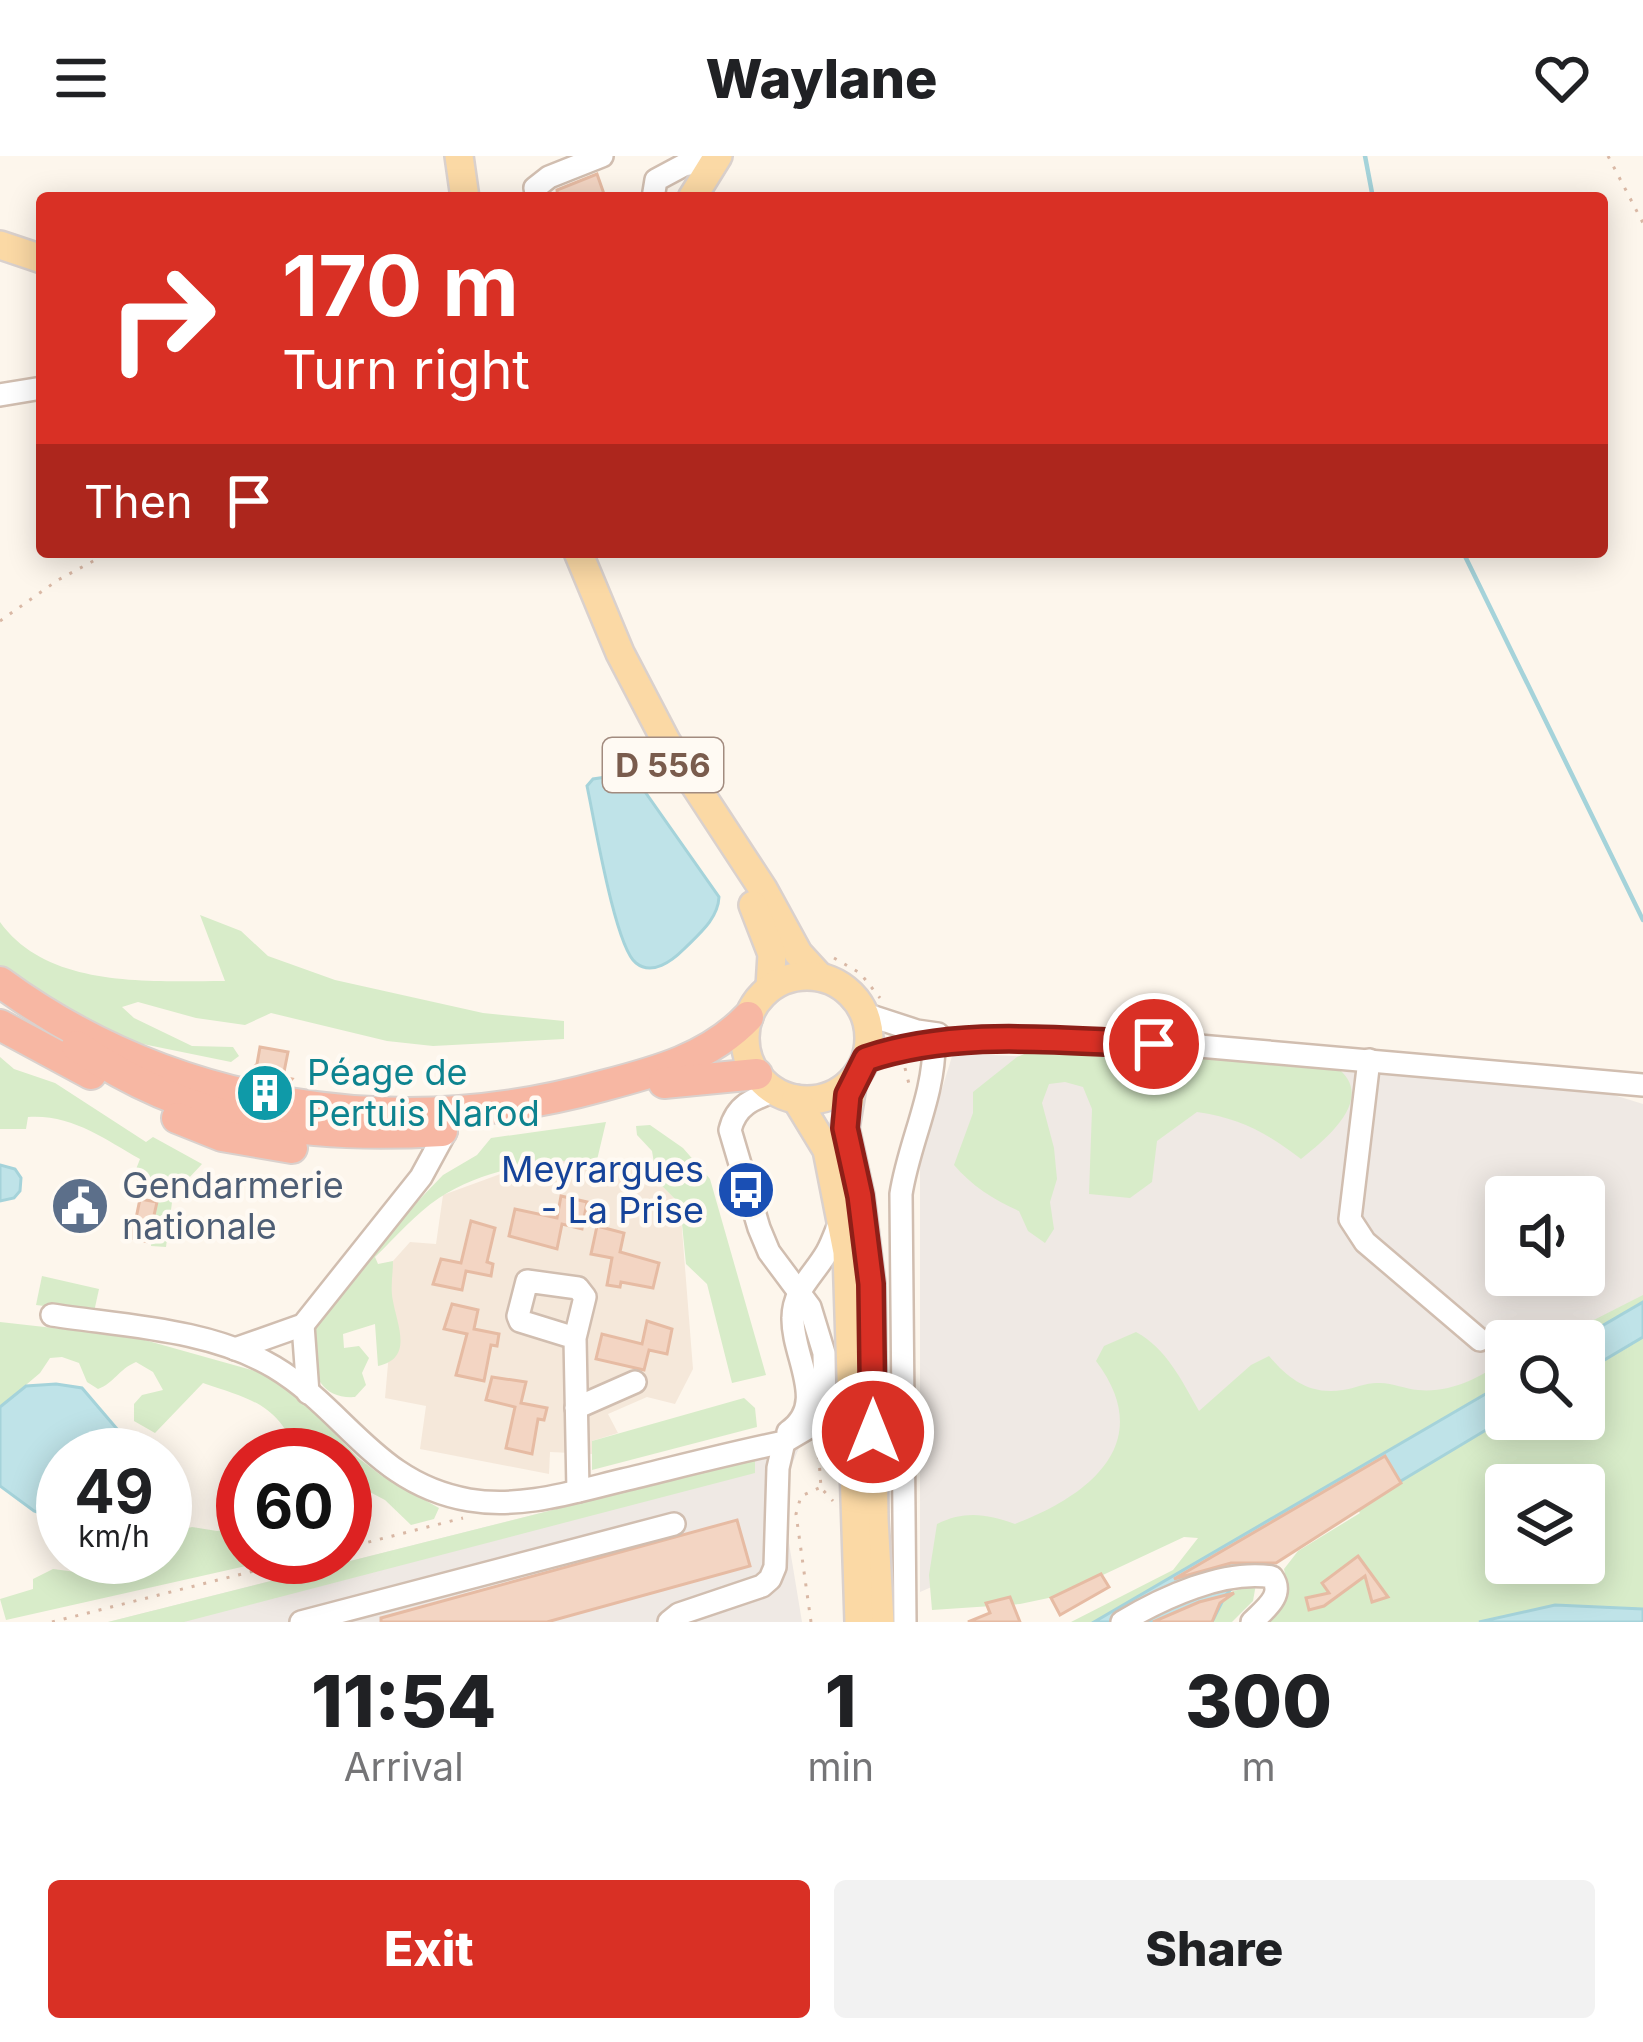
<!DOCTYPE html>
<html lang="en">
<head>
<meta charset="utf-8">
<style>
  :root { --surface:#fff; --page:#f2f2f2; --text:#202124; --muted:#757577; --accent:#d93025 }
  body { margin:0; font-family:Inter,sans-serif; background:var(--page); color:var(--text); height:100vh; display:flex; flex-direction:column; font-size:45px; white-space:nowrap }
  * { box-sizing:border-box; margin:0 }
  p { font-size:39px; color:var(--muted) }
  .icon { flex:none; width:66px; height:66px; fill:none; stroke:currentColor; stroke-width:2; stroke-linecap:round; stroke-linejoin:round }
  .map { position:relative; height:1466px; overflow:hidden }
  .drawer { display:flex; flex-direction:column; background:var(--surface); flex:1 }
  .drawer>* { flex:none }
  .top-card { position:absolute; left:36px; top:36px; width:1572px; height:366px; border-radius:12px; box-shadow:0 6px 30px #0003; background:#d93025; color:#fff; overflow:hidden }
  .fabs { position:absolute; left:1485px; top:1020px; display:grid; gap:24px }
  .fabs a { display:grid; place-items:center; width:120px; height:120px; border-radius:12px; background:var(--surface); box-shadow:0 6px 30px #0003; font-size:60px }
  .speed { position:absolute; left:36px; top:1272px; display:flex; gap:24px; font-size:60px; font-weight:700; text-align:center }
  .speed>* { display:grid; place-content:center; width:156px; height:156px; border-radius:50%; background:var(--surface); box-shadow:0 6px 30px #0003; line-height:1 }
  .speed small { font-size:30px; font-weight:400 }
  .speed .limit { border:18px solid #d22; background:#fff; color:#111 }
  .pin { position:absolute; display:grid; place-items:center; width:102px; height:102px; color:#fff; margin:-51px; border:6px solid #fff; border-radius:50%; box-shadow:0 3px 12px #0007 }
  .me { position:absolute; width:132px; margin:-66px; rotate:0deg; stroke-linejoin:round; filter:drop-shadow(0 0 9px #0008) }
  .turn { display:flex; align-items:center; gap:42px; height:252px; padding:0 48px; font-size:54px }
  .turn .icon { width:156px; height:156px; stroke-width:2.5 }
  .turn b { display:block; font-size:84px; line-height:102px }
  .then { display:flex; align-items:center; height:114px; padding:0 48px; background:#0003; gap:24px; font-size:45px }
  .eta { display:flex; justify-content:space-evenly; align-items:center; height:204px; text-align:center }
  .eta b { font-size:72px; font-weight:800; line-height:84px }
  .action { display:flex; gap:24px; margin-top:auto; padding:24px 48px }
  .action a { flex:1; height:138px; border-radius:12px; background:var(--accent); color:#fff; font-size:48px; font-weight:800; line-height:138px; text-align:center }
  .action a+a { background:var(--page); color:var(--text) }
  header { display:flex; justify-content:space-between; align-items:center; height:156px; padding:0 48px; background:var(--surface); font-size:54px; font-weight:800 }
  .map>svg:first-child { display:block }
</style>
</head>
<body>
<header><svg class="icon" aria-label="menu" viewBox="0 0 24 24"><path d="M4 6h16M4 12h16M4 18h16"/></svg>Waylane<svg class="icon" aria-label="heart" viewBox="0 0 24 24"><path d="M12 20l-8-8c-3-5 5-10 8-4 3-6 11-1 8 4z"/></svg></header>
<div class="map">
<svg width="1643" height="1466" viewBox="0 0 1643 1466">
  <rect width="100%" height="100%" fill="#fdf6ec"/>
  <!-- residential -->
  <polygon fill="#f5e8da" points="558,1004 654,1011 657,1025 680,1048 693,1213 675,1248 647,1241 608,1258 618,1277 592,1285 592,1298 550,1296 549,1318 420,1293 426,1250 385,1242 388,1208 384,1159 393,1105 410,1086 436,1088 443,1039 522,1010"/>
  <!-- industrial -->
  <g fill="#efe9e4" fill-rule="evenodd">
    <path d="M953 897 1472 922 1614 939 1643 948V1154L1584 1185H1506V1224L1239 1298 920 1436V1005ZM1506 1041H1584V1119H1506Z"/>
    <polygon points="799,1292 786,1323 783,1351 802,1466 108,1466"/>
  </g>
  <!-- green -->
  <g fill="#d8ecc9" fill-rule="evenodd">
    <path d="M200 759 241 775 268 800 335 824 483 857 564 865V883L433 890 387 885 271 857 245 869 196 862 138 846 122 851 134 862 192 890 233 891 239 900 231 906 123 884 0 817V766C48 833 151 825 225 825Z"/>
    <path d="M1032 895 1313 903C1321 906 1335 910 1341 915 1374 946 1322 986 1301 1003 1267 977 1240 962 1197 956L1157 985 1152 1026 1130 1042 1089 1038 1092 953 1083 931 1065 926 1049 928 1042 947 1054 992 1057 1023 1050 1046 1054 1073 1045 1087 1028 1075 1019 1055C994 1044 972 1030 954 1009L973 957V936L1017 901Z"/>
    <path d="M0 901 14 913 55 927 146 986 153 981 202 1008 173 1039 166 1091 151 1090 154 1038 133 1021 140 1003C104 983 72 958 28 961L26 973H0Z"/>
    <path d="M606 966 597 1004C545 1004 484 1012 439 1042 415 1058 396 1081 375 1101L378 1108 393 1105C393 1118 390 1132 393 1145 397 1169 414 1202 378 1210L375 1168 343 1178 344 1192 359 1190 369 1202 362 1217 366 1229 355 1241C309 1244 306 1193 319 1161L418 1045 443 1019 477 999 491 982Z"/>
    <polygon points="650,969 683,992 710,1023 766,1219 732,1227 707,1128 686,1108 680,1048 657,1025 652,995 637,979 636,970"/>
    <polygon points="42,1120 99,1133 94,1156 36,1149"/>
    <path d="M1643 1139V1453L1555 1449 1479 1466H1252L1277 1449 1287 1428 1284 1413 1298 1395 1360 1357 1355 1351 1112 1466H1071L1173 1414 1198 1382 1184 1381 1058 1440 1020 1448 932 1454 929 1419 937 1368C965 1354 987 1358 1015 1368 1091 1339 1157 1286 1096 1205L1104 1190 1136 1176C1167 1193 1182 1225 1199 1255L1251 1209 1269 1200C1289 1223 1309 1239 1343 1234 1356 1232 1367 1226 1380 1227 1393 1227 1405 1233 1418 1234 1451 1237 1480 1222 1506 1203V1263H1584V1185H1538L1586 1168ZM1506 1329H1584V1407H1506Z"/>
    <path d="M0 1166 134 1181 262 1217 300 1242 357 1301 382 1320 439 1352 434 1363 411 1369 385 1344 345 1323V1299H298C278 1248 253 1244 203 1227L155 1277 134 1265V1248L142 1239 163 1234 153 1216 136 1206C119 1213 114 1227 98 1233L87 1226 79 1207 62 1201 50 1202 40 1217 0 1251Z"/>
    <polygon points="744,1242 755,1252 757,1271 592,1314 592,1285"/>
    <polygon points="755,1303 755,1317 184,1466 108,1466"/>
    <polygon points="192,1371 217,1375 243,1371 243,1401 286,1401 6,1464 0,1443 33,1433 33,1423 53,1413 84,1417 85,1401 165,1401 165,1378"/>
    <polygon points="1256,1428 1253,1445 1232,1466 1137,1466"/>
  </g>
  <!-- water -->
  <g fill="#bfe3e8" stroke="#a5d3da" stroke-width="3">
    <path d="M613 620 643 633 719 741C718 763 699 778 684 793 672 805 652 820 636 807 615 791 594 662 587 630L593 623Z"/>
    <polygon points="0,1009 15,1013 21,1022 20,1035 14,1042 0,1045"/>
    <polygon points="1643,1146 1643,1181 1584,1216 1584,1185 1576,1185"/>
    <polygon points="1506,1226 1506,1262 1244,1419 1225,1440 1212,1466 1094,1466"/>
    <polygon points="56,1228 82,1232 123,1280 151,1299 63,1299 63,1366 34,1355 0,1330 0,1251 26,1230"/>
    <polygon points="1555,1449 1643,1453 1643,1466 1479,1466"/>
  </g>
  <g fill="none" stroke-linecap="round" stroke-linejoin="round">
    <!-- stream -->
    <g stroke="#a5d3da" stroke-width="4.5">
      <polyline points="1365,0 1373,42"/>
      <polyline points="1463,396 1643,764"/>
    </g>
  </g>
  <!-- building -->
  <g fill="#f3d5c3" stroke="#e6bba3" stroke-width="3">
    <polygon points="597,18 604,38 558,42 557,34"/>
    <polygon points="260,891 288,896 283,921 292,923 289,927 247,918 257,908"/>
    <polygon points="70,1030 98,1035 89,1072 62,1066"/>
    <polygon points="561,1040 587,1046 582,1073 562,1068 557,1093 509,1080 515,1053 557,1062"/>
    <polygon points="140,1043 157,1046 148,1086 132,1082"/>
    <polygon points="471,1065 495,1072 487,1106 493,1108 491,1120 466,1115 462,1134 433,1128 441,1103 461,1107"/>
    <polygon points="597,1070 624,1077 620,1096 659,1107 653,1132 621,1126 620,1131 607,1129 612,1102 591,1098"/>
    <polygon points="452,1148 478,1154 474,1173 499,1178 497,1190 491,1189 484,1225 456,1219 467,1178 444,1173"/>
    <polygon points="647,1165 672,1173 667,1198 649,1194 644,1214 596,1203 602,1178 642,1188"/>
    <polygon points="492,1221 526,1226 521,1247 547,1252 544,1264 538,1263 532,1298 506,1292 515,1251 486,1244"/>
    <polygon points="1385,1300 1401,1327 1276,1407 1231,1407 1174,1423"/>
    <polygon points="737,1364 750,1410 547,1466 381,1466 381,1462"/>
    <polygon points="1358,1400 1388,1441 1372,1446 1365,1420 1324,1450 1309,1454 1306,1442 1329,1437 1322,1427"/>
    <polygon points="1101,1418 1109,1431 1060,1459 1051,1442"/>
    <polygon points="1234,1437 1220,1447 1212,1466 1153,1466 1199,1446"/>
    <polygon points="1010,1441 1020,1466 968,1466 990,1457 986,1447"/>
  </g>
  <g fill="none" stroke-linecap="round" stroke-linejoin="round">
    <defs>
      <g id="minor">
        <polyline points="537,42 535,32 549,21 602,0"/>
        <polyline points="653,42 656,24 684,9 716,3"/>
        <polyline points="0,239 42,232"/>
        <polyline points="865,858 917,875 938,878"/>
        <polyline points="866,903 929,886 1017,883 1199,890 1643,929"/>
        <polyline points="1369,904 1350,1063 1365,1086 1480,1184"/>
        <path d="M52 1159C124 1170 210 1173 274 1211 346 1254 376 1328 469 1344 521 1353 573 1336 623 1324 677 1311 730 1297 784 1286L818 1266 825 1254 824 1197 810 1151 769 1096 759 1072 730 974C736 949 753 943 775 935"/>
        <polyline points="303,1169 308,1237"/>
        <polyline points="575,1182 520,1165 518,1160 527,1125 578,1132 585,1141 575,1182 578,1335"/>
        <polyline points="235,1193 303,1169 421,1021 446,975"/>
        <polyline points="576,1252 635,1226"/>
        <path d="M788 1276C829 1248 792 1201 793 1162 793 1134 814 1119 827 1096 833 1085 837 1072 842 1061"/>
        <polyline points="301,1466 674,1368"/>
        <polyline points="669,1466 679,1458 762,1430 770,1423 775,1411 778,1312 784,1286"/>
        <path d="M905 1466 901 1038C909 986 935 939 934 885"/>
        <path d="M1122 1466C1162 1442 1224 1413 1272 1421 1285 1439 1265 1453 1252 1466"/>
      </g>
      <g id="major">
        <polyline points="459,0 465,42"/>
        <polyline points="692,42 718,0"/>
        <polyline points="0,89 42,103"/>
        <polyline points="578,396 620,497 666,585 763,733 798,797 820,821"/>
        <polyline points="753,749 772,798 770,831"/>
        <circle cx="807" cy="882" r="62"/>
        <polyline points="853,924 845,972 860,1040 871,1128 874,1363 880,1466"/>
        <polyline points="796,943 827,994 847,1096 859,1466"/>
      </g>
      <g id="highway">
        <path d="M0 826C173 953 397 987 602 930 656 916 709 902 748 861"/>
        <polyline points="0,869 91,918"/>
        <path d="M77 890C191 969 305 983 442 975"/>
        <polyline points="664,927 757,918"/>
        <polyline points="177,962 222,980 292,992"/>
      </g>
    </defs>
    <!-- minor casing -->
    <use href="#minor" stroke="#d1beb0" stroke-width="26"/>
    <!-- major casing -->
    <use href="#major" stroke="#dad1cd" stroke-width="32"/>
    <!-- highway casing -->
    <use href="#highway" stroke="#dad1cd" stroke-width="34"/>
    <!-- path -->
    <g stroke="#d9b8a5" stroke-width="3" stroke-dasharray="3 9" stroke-linecap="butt">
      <polyline points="1608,0 1643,67"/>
      <polyline points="0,465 58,424 110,396"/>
      <polyline points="834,802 860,817 880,842"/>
      <polyline points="905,912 910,932"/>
      <polyline points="818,1288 821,1332 833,1345"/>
      <polyline points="345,1392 463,1362"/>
      <polyline points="52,1466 309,1401"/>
      <polyline points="811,1466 796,1358 801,1340 819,1332"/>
    </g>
    <!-- minor -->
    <use href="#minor" stroke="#fff" stroke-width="21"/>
    <!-- major -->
    <use href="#major" stroke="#fbd9a5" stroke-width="27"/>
    <!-- highway -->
    <use href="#highway" stroke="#f7b7a3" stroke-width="30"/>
  </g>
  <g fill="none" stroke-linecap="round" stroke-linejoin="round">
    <defs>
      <path id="route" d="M873 1276 871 1128 860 1040 845 972 848 939 866 903C959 872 1058 885 1154 888"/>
    </defs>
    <!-- route casing -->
    <use href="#route" stroke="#8d1f18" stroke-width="30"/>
    <!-- route -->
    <use href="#route" stroke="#d93025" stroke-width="21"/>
  </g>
  <!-- icons -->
  <defs>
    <symbol id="building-disc" viewBox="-11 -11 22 22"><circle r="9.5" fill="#0f9aa8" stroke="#fffaf3"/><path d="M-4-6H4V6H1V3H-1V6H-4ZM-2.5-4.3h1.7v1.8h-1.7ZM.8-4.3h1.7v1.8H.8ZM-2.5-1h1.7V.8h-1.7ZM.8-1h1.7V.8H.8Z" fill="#fff"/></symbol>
    <symbol id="bus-disc" viewBox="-11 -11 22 22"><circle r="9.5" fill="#1a4fb4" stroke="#fffaf3"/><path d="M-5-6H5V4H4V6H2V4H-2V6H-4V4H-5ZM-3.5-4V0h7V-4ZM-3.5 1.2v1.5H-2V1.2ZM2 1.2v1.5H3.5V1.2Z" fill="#fff"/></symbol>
    <symbol id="civic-disc" viewBox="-11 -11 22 22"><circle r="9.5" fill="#5c6f8a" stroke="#fffaf3"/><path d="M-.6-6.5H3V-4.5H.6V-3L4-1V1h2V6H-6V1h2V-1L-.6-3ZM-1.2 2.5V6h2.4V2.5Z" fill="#fff"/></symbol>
  </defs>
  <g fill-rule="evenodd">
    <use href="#building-disc" x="232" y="904" width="66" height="66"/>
    <use href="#bus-disc" x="713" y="1001" width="66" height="66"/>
    <use href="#civic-disc" x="47" y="1017" width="66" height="66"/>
  </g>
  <g text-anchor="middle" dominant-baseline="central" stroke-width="9" stroke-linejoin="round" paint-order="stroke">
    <!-- shield labels -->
    <rect fill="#fffaf3" stroke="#a28b7f" stroke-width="3" x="603" y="582" width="120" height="54" rx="9"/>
    <g font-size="33" font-weight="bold" fill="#7a5c4d">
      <text x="663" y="609">D 556</text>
    </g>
    <!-- culture labels -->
    <g font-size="36" fill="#0d838f" stroke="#fffaf3" text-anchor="start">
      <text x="307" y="916">Péage de<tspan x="307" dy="41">Pertuis Narod</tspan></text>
    </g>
    <!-- transit labels -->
    <g font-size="36" fill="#164399" stroke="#fffaf3" text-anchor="end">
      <text x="704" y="1013">Meyrargues<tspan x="704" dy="41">- La Prise</tspan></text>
    </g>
    <!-- service labels -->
    <g font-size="36" fill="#4e5e75" stroke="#fffaf3" text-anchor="start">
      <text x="122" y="1029">Gendarmerie<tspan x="122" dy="41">nationale</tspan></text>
    </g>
  </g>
</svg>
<div class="fabs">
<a><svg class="icon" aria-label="sound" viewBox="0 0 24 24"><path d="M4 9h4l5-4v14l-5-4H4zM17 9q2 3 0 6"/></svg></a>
<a><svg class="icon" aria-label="search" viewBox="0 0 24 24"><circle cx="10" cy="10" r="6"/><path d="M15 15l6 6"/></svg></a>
<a><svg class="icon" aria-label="layers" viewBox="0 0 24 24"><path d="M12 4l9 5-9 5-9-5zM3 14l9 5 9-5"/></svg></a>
</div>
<div class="speed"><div>49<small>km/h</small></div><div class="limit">60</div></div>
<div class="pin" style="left:1154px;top:888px;background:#d93025"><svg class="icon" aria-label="arrive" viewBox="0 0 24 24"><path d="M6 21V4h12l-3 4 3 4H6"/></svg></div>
<svg class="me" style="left:873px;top:1276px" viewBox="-20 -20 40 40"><circle r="17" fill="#d93025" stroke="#fff" stroke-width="3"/><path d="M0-11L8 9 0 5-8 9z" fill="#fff"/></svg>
<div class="top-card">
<div class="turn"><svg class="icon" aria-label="right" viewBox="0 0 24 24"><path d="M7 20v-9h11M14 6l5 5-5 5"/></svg><div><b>170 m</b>Turn right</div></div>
<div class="then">Then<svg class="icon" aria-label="arrive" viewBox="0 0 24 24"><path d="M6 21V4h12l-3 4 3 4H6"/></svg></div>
</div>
</div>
<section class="drawer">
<div class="eta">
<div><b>11:54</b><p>Arrival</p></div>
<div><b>1</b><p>min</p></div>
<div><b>300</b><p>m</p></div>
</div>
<div class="action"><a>Exit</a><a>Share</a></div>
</section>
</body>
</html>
